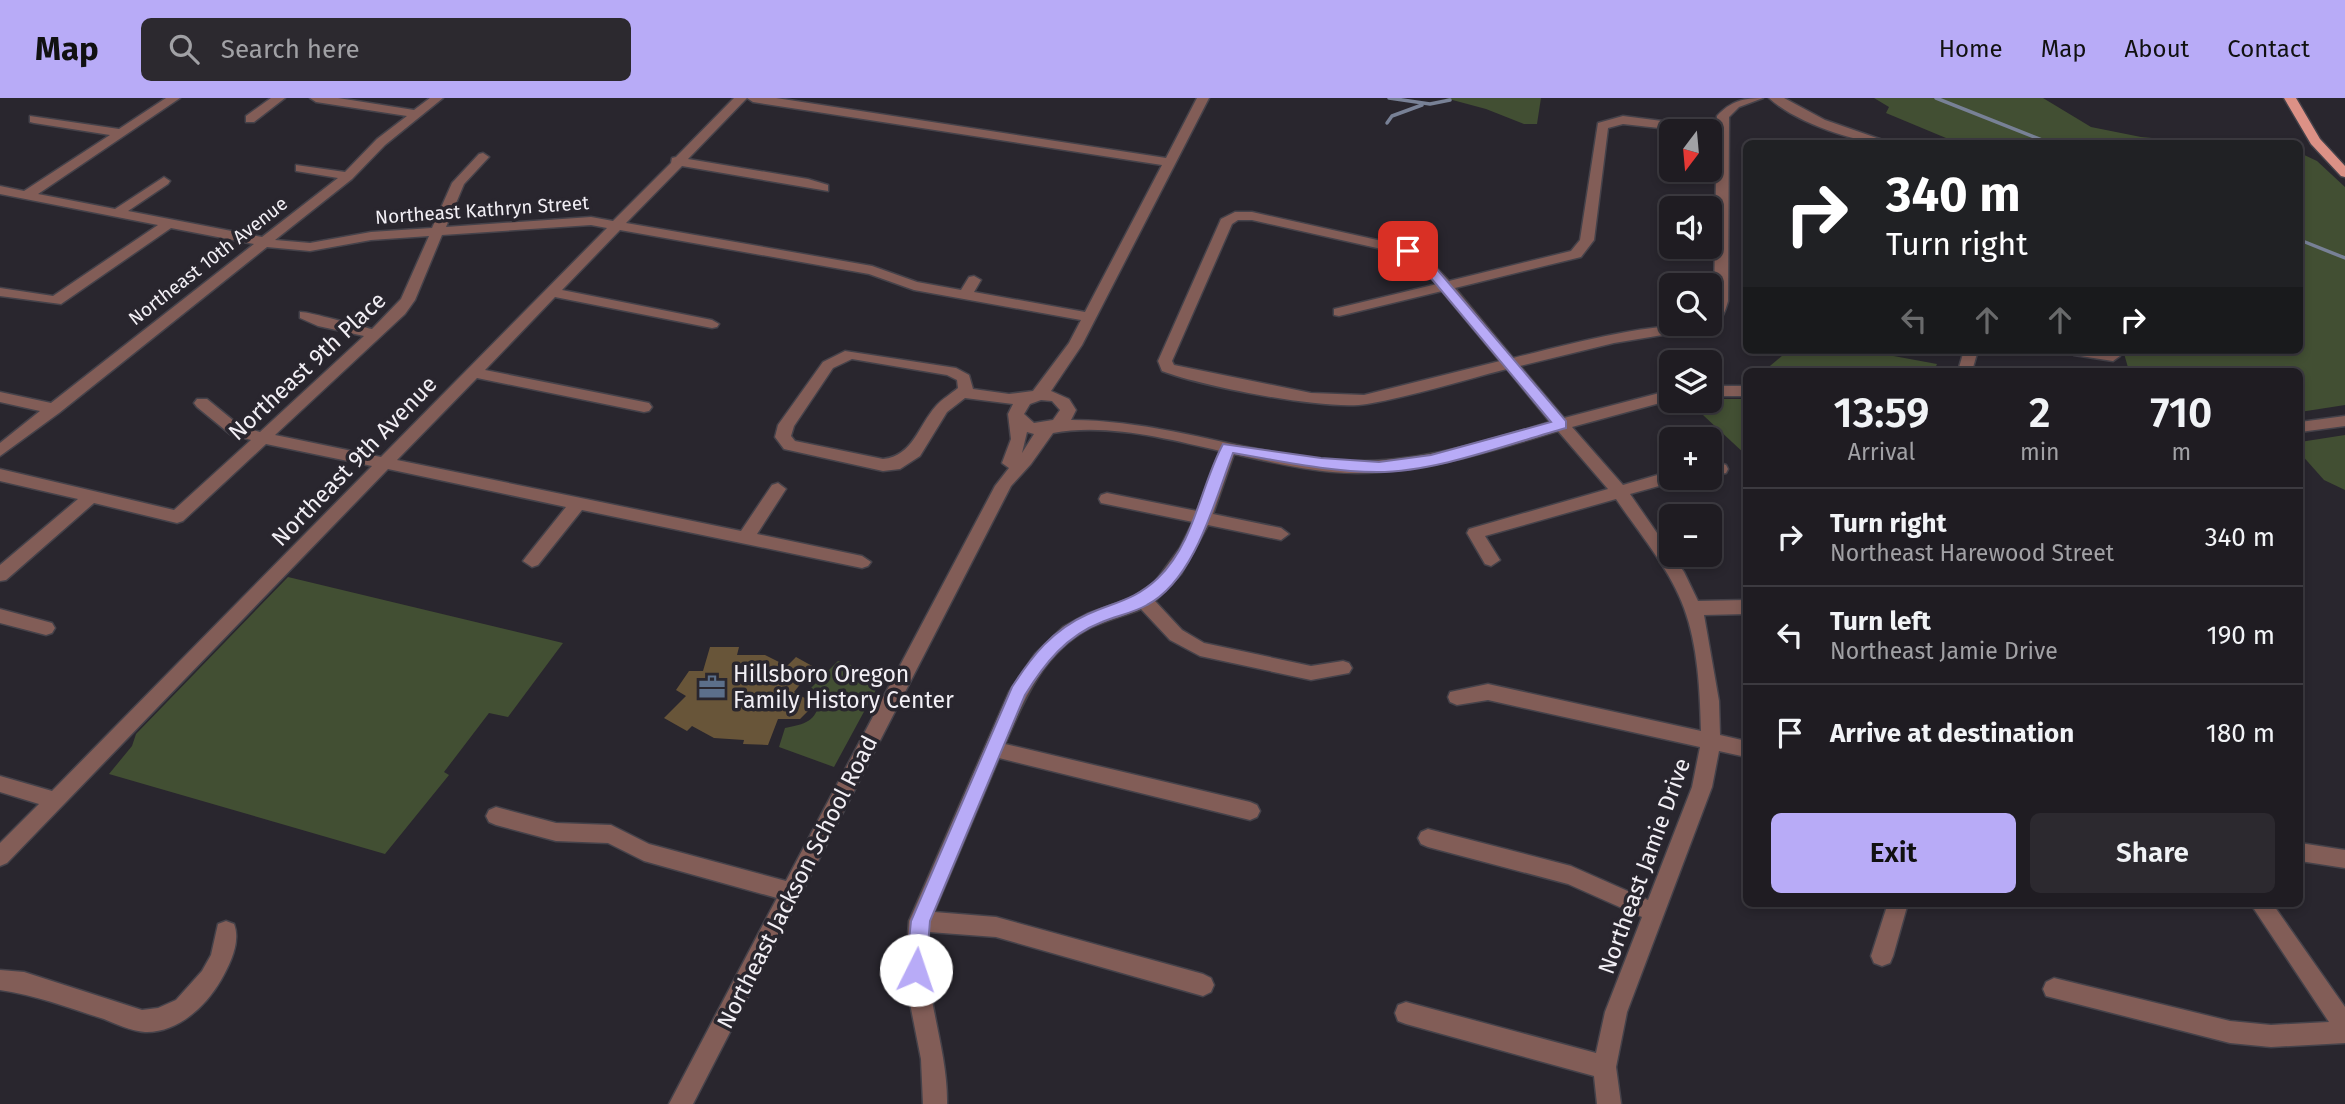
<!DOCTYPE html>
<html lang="en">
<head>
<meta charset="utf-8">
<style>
  :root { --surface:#1f1c22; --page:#2c292f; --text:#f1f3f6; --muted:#a1a1a5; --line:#3c3a40; --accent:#b8abf7 }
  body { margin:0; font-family:"Fira Sans",sans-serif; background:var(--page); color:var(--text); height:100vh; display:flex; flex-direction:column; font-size:26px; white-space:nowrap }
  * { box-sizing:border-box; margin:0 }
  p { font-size:23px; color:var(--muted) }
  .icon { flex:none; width:38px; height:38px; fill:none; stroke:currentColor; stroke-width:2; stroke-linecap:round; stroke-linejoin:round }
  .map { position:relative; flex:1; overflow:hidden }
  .details { position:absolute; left:1743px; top:270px; width:560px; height:539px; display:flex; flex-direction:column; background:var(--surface); border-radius:10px; box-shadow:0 4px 10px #0003,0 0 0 2px var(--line) }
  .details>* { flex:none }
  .banner { position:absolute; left:1743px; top:42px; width:560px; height:214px; border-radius:10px; box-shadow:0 4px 10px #0003,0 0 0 2px var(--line); background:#202124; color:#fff; overflow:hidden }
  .needle { width:46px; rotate:196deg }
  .controls { position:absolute; left:1659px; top:21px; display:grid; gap:14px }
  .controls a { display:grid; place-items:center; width:63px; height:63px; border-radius:10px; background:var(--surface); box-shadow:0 4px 10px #0003,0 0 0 2px var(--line); font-size:35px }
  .pin { position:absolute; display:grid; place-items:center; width:60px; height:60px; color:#fff; margin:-30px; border-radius:14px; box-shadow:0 4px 10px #0006 }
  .me { position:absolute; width:77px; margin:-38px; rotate:4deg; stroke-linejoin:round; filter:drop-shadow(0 0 5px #0008) }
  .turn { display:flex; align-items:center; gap:24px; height:147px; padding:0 28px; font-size:32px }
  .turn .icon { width:91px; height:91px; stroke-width:2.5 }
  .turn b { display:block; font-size:49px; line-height:60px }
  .lanes { display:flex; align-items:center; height:66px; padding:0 28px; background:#0003; justify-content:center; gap:35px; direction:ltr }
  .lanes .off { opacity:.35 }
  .eta { display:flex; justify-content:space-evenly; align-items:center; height:119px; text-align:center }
  .eta b { font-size:42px; font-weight:600; line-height:49px }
  .action { display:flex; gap:14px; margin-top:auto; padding:14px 28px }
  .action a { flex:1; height:80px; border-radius:10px; background:var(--accent); color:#111; font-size:28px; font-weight:600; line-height:80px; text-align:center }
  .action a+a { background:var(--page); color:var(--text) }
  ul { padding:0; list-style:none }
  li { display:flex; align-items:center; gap:21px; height:98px; padding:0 28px; border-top:2px solid var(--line) }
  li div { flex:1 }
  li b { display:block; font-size:26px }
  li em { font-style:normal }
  header { display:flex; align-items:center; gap:42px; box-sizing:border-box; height:98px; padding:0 35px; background:var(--accent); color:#111 }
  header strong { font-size:33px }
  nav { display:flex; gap:38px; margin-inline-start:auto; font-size:24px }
  .search { width:490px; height:63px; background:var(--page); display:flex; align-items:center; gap:18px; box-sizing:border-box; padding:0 24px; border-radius:10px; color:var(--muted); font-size:26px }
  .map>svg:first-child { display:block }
</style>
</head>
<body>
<header>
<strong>Map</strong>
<div class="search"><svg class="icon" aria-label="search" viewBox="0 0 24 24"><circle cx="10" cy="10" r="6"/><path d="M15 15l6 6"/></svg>Search here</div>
<nav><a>Home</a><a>Map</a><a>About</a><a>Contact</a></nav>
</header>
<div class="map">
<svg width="2345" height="1006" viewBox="0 0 2345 1006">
  <rect width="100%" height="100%" fill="#29262e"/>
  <!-- green -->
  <g fill="#424f33">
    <polygon points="1445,0 1541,0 1537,26 1524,26 1486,11"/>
    <polygon points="1874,0 2043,0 2091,29 2141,39 2209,45 1958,45 1886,15 1889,9"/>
    <polygon points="2300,55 2317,63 2345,89 2345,307 2300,314 2300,273 2129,273 2123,252 2300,252"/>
    <polygon points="1789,252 1861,252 1937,266 1934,273 1764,273"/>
    <polygon points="1710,301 1746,301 1746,357 1689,304"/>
    <polygon points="2345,337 2345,392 2324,382 2300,355 2300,344"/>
    <polygon points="288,479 563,545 508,619 489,615 444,674 449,677 385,756 109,676 132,648 136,636"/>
    <path d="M838 563 851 567 854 574 879 586 834 669 779 649 785 630C805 626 816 624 820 602L809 592Z"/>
  </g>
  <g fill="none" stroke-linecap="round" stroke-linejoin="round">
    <!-- stream -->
    <g stroke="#788196" stroke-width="3.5">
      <polyline points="1389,0 1430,6 1450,2"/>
      <polyline points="1936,0 2052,46"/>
      <polyline points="1387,25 1392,18 1422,7"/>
      <polyline points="2300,142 2345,160"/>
    </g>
  </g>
  <!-- building -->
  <polygon fill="#685539" points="710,549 739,549 737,557 765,557 787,568 796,559 814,569 794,594 810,603 809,612 800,621 778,621 768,647 743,646 744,642 714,640 692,628 687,633 664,620 686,598 676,592 689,573 703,573"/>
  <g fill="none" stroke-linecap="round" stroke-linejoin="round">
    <defs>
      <g id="minor">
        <path d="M166 0H180L38 96 115 111 164 79 170 83 168 86 128 113 262 139 338 80 296 73V67L345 74 377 41 407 18 316 4 310 0H338L414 12 430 0H443L385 47 352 81 275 142 310 145 371 134 432 130 452 85 479 56 483 55 489 59 464 86 446 129 591 119 613 123 671 65 672 60 676 59 734 0H747L688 61 808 81 828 87V93L682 68 626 125 872 168 917 184 961 192 969 179 974 178 981 182 974 194 1085 214 1162 67 753 4 747 0H776L1166 60 1197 0H1209L1082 247 1051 293 1069 301 1076 312 1071 322C1158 322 1239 353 1325 362 1403 369 1477 347 1550 324L1507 271C1460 283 1414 298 1367 306 1326 313 1201 288 1162 273L1158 263 1221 121 1235 114H1252L1413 150 1429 162 1449 183 1571 153 1580 142 1598 25 1623 18 1709 29 1715 33 1713 36 1623 26 1608 30 1594 142 1581 159 1455 190 1513 260C1578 244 1642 226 1710 226L1714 203 1717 18C1731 3 1743 0 1763 0L1739 9 1729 19 1728 203C1724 218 1720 226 1705 230L1614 245 1520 268 1564 320 1671 292V302L1572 329 1623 387 1671 373V380H1679L1677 383 1630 396 1684 474 1698 503 1746 502V516L1704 517 1719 603 1720 637 1746 643V659L1719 653 1712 689 1627 914 1616 969 1621 1006H1597L1594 978 1406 926 1398 923 1395 915 1398 907 1406 904 1596 955 1605 914 1642 819 1568 786 1428 749 1421 746 1418 740 1421 734 1428 731 1571 768 1648 802 1692 689 1700 649 1488 602 1457 607 1450 604 1448 599 1450 594 1488 586 1701 633C1700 593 1698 548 1684 510 1670 471 1639 435 1616 401L1485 438 1500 462 1491 468 1485 466 1467 435 1469 431 1608 391 1558 333C1493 353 1426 374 1357 375 1316 375 1275 365 1234 356L1213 416 1281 430 1289 436 1281 442 1208 427 1181 476 1155 503 1182 532 1204 545 1311 568 1343 563 1349 565 1352 570 1349 575 1311 582 1200 558 1170 542 1141 511C1124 518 1107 522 1090 530 1044 554 1024 601 1005 646L1250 704 1257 707 1260 713 1257 719 1250 722 999 660 934 814 996 819 1203 876 1211 880 1214 887 1211 894 1203 898 996 839 929 834C921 893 948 947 947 1006H923L921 961 905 880 909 823 1009 594 1035 556 1063 529 1087 516 1132 500 1155 484 1180 450 1193 424 1101 405 1099 401 1101 397 1107 395 1197 413 1220 353C1168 341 1107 325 1053 335L1031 366 1011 388 693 1006H669L777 800 644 763 608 745 556 743 496 727 489 724 486 718 489 712 496 709 556 725 611 727 649 746 786 783 995 388 1009 370 1002 365 1011 341 1008 316 1013 306 965 300 947 314 920 358 900 371 883 373 784 351 775 339 778 327 823 264 845 253 956 270 969 277 973 291 1009 296 1033 293 1069 245 1081 222 914 192 869 176 620 132 562 192 712 222 719 226 717 229 712 230 555 199 485 272 644 304 649 305 652 309 649 313 644 314 477 280 397 362 741 433 772 387 778 385 786 391 757 436 862 458 871 464 868 468 862 470 582 412 538 467 532 469 523 463 526 459 566 409 388 371 7 765 0 768V745L39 706 0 694V678L52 693 372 368 266 346 183 423 177 425 94 405 6 482 0 483V467L78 401 0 383V371L174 412 251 342 230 336 197 309 194 305 197 301H207L240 328 260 334 364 238 318 228 300 220V214C306 213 360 228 372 231L401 201 429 138 371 142 310 153 267 149 59 315 0 358V345L40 313 0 304V294L51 305 254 146 171 130 61 206 0 198V190L53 198 158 127 0 96V88L24 93 110 37 34 25 30 24V18L119 31ZM1238 122H1252L1404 156 1437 186 1334 211V217L1339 218 1442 193 1500 263 1364 297 1311 295 1174 267 1172 263 1232 126ZM591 127 607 130 381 359 275 337 405 216 415 202 442 137ZM852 261 947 277 957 282 958 290C951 296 942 301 936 308 918 328 913 358 883 361L795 343 791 338 794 328 833 270ZM1041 302 1052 303 1060 312 1053 322 1034 325 1024 316 1030 306ZM1027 334 1034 336 1022 355Z"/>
        <polygon points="271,0 285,0 254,24 246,24 246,18"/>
        <path d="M1769 0H1784L1825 22 1894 46C1858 46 1796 25 1769 0Z"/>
        <polygon points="1964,252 1978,252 1972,273 1958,273"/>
        <polygon points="2067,252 2118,255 2120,258 2113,263 2074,257"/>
        <rect x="1710" y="288" width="36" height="10"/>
        <polygon points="2345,318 2345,328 2300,334 2300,324"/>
        <polygon points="1720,365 1726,367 1728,371 1726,375 1710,378 1710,366"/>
        <polygon points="0,511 52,525 55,530 52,535 46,537 0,525"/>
        <polygon points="2300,745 2345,752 2345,770 2300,763"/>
        <polygon points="1888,805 1908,805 1893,858 1890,865 1882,868 1874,865 1871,858"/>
        <polygon points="2250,805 2272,805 2345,909 2345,945 2271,949 2230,945 2046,898 2043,891 2046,884 2054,880 2230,923 2271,927 2329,924"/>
        <path d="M226 823 234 826C241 844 230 866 221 882 206 908 178 935 145 934 131 933 116 926 104 921 69 910 36 897 0 892V872L24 874 142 912 158 910 176 902 202 873 211 857 218 826Z"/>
      </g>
      <polygon id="major" points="2284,0 2296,0 2320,41 2345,68 2345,79 2341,78 2311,46"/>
    </defs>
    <!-- minor casing -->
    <use href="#minor" stroke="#45424a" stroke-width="3"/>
    <!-- major casing -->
    <use href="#major" stroke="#45424a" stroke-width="3"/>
    <!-- minor -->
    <use href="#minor" fill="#825d57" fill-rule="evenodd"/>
    <!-- major -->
    <use href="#major" fill="#dc9186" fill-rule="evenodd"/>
  </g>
  <!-- route -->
  <path fill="#b8abf7" stroke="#786fa1" stroke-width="2" d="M1404 151H1413L1430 163 1566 323V330C1508 346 1437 374 1377 374 1329 374 1281 363 1233 355 1215 402 1195 482 1147 507 1133 515 1116 518 1102 524 1066 538 1045 565 1025 597L930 823 926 872 923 879 916 882 909 879 906 872 911 823 1012 589C1032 558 1052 532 1088 516 1115 504 1135 502 1158 480 1195 444 1200 389 1223 346L1321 360 1379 364 1431 357 1551 324 1421 168 1404 156Z"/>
  <!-- icons -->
  <defs>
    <symbol id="office-bare" viewBox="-9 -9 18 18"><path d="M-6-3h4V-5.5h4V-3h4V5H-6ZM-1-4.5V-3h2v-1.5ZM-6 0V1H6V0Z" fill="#5c6f8a" stroke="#29262e" stroke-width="2.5" paint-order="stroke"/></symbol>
  </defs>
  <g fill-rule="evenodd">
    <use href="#office-bare" x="693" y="570" width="38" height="38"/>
  </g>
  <g text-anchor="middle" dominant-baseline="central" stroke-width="7" stroke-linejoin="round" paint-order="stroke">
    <!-- far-street labels -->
    <g font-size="19" fill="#f2eff5" stroke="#29262e">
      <text transform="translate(482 112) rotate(-4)">Northeast Kathryn Street</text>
      <text transform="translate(208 163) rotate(-38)">Northeast 10th Avenue</text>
    </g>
    <!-- street labels -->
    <g font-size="23" fill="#f2eff5" stroke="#29262e">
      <text transform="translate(307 268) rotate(-43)">Northeast 9th Place</text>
      <text transform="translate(354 363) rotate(-46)">Northeast 9th Avenue</text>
      <text transform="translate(1644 768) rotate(-70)">Northeast Jamie Drive</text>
      <text transform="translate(797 784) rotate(-63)">Northeast Jackson School Road</text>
    </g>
    <!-- poi labels -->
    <g font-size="23" fill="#f2eff5" stroke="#29262e" text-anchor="start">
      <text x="733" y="576">Hillsboro Oregon<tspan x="733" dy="26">Family History Center</tspan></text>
    </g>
  </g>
</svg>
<div class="controls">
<a><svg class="needle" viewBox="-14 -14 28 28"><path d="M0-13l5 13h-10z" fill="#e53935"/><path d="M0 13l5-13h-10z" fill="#a1a1a5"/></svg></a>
<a><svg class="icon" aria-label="sound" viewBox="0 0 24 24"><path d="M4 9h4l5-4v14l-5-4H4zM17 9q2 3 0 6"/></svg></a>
<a><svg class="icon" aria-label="search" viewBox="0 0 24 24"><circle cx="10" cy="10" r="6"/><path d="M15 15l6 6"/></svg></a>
<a><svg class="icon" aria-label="layers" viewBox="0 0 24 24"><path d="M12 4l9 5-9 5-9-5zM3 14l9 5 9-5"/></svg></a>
<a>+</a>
<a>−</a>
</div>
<div class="pin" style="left:1408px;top:153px;background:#d93025"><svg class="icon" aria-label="arrive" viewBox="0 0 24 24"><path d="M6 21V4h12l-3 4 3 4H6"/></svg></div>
<svg class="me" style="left:916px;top:872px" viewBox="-20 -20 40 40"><circle r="19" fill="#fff"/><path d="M0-13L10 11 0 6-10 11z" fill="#b8abf7"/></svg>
<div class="banner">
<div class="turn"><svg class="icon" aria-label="right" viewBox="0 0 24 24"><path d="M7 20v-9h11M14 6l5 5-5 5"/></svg><div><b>340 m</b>Turn right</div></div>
<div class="lanes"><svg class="icon off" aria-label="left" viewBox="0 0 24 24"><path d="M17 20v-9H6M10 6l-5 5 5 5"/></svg><svg class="icon off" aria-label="ahead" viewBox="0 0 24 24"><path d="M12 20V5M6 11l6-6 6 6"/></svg><svg class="icon off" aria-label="ahead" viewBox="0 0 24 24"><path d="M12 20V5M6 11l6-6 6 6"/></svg><svg class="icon" aria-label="right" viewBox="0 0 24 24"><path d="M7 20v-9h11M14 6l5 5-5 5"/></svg></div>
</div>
<section class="details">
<div class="eta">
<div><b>13:59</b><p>Arrival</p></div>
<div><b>2</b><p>min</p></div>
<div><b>710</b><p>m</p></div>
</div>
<ul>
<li><svg class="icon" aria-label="right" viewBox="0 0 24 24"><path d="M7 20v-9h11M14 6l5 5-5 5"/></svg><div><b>Turn right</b><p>Northeast Harewood Street</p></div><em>340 m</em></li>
<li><svg class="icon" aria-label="left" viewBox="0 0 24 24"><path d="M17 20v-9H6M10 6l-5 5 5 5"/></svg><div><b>Turn left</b><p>Northeast Jamie Drive</p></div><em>190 m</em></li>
<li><svg class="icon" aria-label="arrive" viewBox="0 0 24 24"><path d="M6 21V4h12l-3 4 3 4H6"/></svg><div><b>Arrive at destination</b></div><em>180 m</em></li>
</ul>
<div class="action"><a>Exit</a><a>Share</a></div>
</section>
</div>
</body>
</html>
